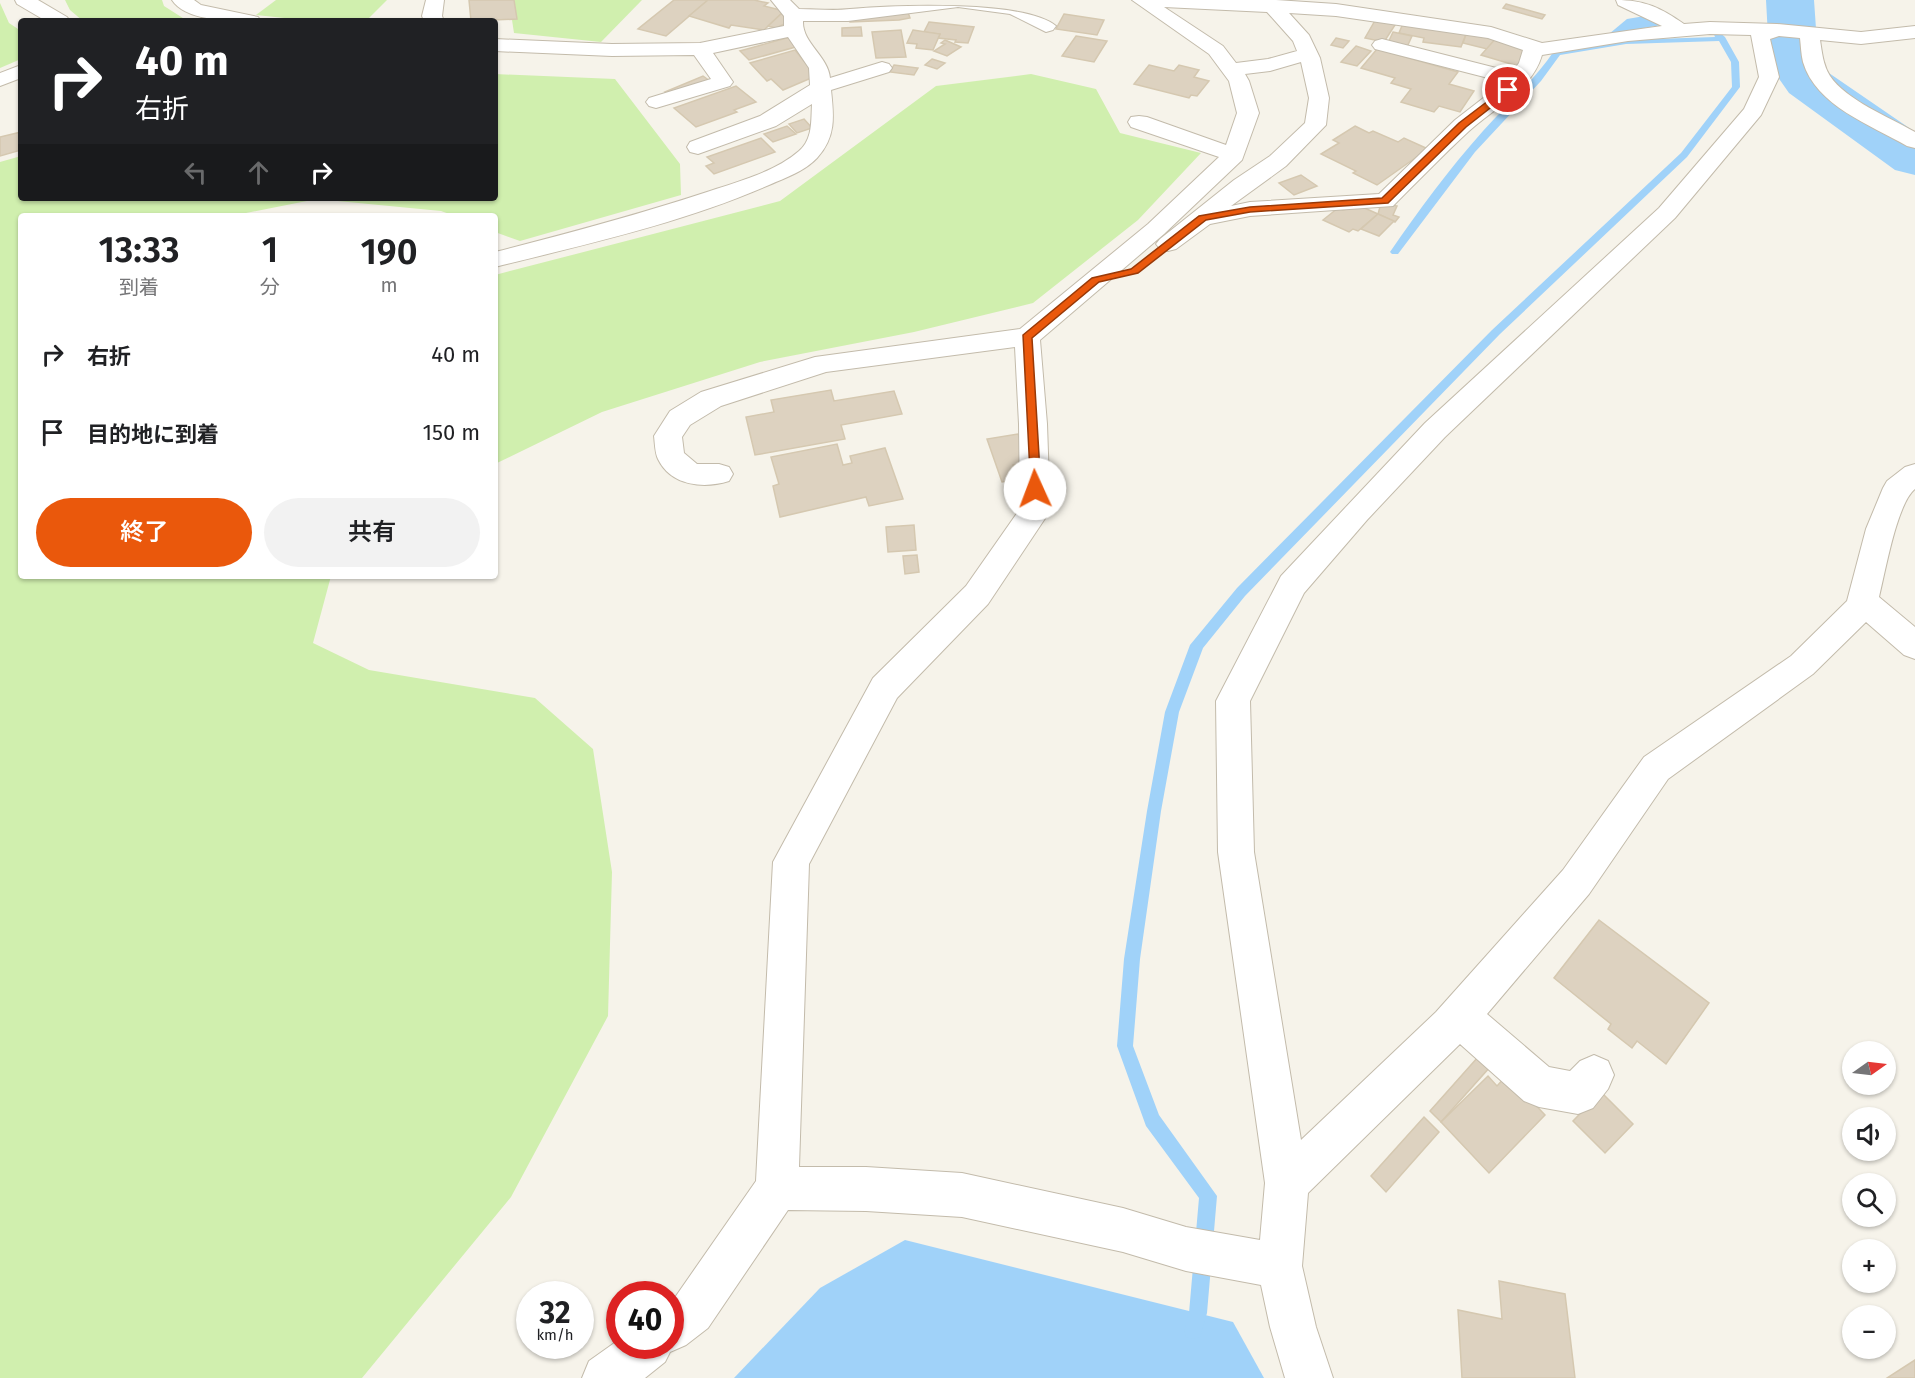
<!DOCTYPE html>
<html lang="ja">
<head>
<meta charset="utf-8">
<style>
  :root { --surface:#fff; --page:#f2f2f2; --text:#202124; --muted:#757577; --accent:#ea580c }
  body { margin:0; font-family:"Fira Sans","Noto Sans JP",sans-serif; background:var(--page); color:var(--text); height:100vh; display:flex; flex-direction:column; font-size:22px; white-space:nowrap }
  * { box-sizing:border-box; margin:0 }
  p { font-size:20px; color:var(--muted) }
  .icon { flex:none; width:33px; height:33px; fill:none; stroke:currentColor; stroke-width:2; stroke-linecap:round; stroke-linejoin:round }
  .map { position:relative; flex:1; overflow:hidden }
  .details { position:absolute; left:18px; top:213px; width:480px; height:366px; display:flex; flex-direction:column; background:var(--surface); border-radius:6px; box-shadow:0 2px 4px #0004 }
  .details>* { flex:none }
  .hud { position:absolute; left:18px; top:18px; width:480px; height:183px; border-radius:6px; box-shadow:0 2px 4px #0004; background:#202124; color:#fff; overflow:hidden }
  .needle { width:39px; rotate:76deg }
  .fabs { position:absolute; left:1842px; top:1041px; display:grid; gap:12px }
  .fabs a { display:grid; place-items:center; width:54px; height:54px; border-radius:50%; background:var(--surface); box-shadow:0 2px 4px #0004; font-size:30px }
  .speed { position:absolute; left:516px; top:1281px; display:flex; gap:12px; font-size:30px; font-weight:700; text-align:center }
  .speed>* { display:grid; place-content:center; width:78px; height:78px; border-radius:50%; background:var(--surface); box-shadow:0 2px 4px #0004; line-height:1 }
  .speed small { font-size:15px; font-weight:400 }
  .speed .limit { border:9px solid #d22; background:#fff; color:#111 }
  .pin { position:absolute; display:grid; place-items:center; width:51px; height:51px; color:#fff; margin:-26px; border:3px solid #fff; border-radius:50%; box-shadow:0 2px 6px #0007 }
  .me { position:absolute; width:66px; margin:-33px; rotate:358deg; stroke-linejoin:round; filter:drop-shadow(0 0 4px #0008) }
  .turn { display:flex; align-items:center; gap:21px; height:126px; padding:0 18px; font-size:27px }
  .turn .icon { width:78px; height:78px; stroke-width:2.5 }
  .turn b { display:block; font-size:42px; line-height:51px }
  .lanes { display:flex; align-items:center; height:57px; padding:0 18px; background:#0003; justify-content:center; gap:30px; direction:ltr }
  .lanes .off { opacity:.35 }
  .eta { display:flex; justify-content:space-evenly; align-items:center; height:102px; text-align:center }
  .eta b { font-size:36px; font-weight:600; line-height:42px }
  .cta { display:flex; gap:12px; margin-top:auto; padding:12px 18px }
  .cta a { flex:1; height:69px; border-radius:36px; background:var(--accent); color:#fff; font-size:24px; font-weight:600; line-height:69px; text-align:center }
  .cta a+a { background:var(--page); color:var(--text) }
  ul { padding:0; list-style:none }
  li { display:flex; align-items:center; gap:18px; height:78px; padding:0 18px }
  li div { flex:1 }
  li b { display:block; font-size:22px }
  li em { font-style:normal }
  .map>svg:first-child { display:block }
</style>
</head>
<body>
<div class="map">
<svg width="1915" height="1378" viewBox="0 0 1915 1378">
  <rect width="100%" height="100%" fill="#f6f3ea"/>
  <!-- green -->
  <g fill="#d0efae">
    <polygon points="65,0 162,0 164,6 186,20 83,21 70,10"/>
    <polygon points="276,0 387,0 367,20 313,21 256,15"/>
    <polygon points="509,0 642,0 601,42 514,33"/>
    <polygon points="0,3 9,23 21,31 21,59 0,68"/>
    <polygon points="495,74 615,79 680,164 681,195 520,241 495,232 495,216 455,216 441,211 317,199 231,216 21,216 21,576 331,576 313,643 369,670 535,698 593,749 612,872 608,1016 511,1197 362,1378 0,1378 0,162 21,156 21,198 495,198"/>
    <polygon points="1031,74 1096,89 1120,133 1201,153 1138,220 1033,303 914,332 760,362 602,412 495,464 495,275 780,201 936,86"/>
  </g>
  <!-- water -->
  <g fill="#a0d2f9">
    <polygon points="1645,16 1662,25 1609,34 1627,19"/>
    <polygon points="905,1240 1233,1322 1264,1378 734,1378 820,1288"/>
  </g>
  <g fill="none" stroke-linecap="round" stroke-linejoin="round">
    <!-- stream -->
    <g fill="#a0d2f9" fill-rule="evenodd">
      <polygon points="1786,0 1794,0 1796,31 1792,33 1788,31"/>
      <path d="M1713 32H1719L1725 37 1739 62 1740 87 1687 157 1500 334 1245 596 1203 648 1179 712 1161 811 1140 959 1133 1046 1159 1115 1217 1196 1207 1313 1200 1337 1193 1339 1186 1337 1184 1330 1189 1313 1199 1198 1146 1126 1117 1046 1124 959 1147 811 1165 712 1190 645 1237 588 1492 330 1681 153 1732 87 1731 62 1719 41 1626 44 1560 55 1541 81 1475 152 1398 254H1392L1390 252C1419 210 1449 169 1483 131 1507 104 1534 81 1554 51L1626 40 1715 37Z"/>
    </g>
    <!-- river -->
    <polygon fill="#a0d2f9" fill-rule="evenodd" points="1766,0 1814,0 1817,43 1826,71 1915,132 1915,175 1895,170 1789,93 1775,73 1769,54"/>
  </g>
  <!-- building -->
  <g fill="#ddd2c0" stroke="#d5c8b0" stroke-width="1.5">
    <polygon points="469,0 514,0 517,19 471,21"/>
    <polygon points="674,0 708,0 666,36 638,29"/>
    <polygon points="708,0 754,0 768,3 764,6 784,11 764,30 731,25 729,28 689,16"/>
    <polygon points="1506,4 1545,15 1542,19 1503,8"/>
    <polygon points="906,7 910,18 899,20 850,22 848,12"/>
    <polygon points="781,14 797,18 776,28 768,26"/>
    <polygon points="1064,14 1104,20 1097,35 1056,29"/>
    <polygon points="1406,16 1468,29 1461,47 1423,42 1424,38 1399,33"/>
    <polygon points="1377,17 1397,22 1384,42 1365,38"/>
    <polygon points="929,22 974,27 968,43 955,42 956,40 938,38 940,34 924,32"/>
    <polygon points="861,27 862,36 842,36 842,28"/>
    <polygon points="1468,29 1498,36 1487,49 1463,43"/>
    <polygon points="901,30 906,57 876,58 872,32"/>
    <polygon points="913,30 940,34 933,50 916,48 917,44 907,43"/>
    <polygon points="1393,32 1412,36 1407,47 1388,43"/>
    <polygon points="1076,36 1107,41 1094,62 1062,56"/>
    <polygon points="1498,36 1537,47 1521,67 1481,55"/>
    <polygon points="790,37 799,46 749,60 740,51"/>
    <polygon points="1336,38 1349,41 1343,48 1331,45"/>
    <polygon points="945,40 961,47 947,56 934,51 945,44 941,43"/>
    <polygon points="1356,46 1371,51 1357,66 1341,62"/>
    <polygon points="1377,49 1458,72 1449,84 1474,91 1460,112 1439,106 1434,112 1401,102 1411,89 1391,83 1395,78 1361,68"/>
    <polygon points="795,50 816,76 783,90 771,79 767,81 750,63"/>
    <polygon points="932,59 945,63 937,69 925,65"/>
    <polygon points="894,65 918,68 914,75 890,72"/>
    <polygon points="1149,65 1174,71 1179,65 1199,70 1194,77 1209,81 1197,96 1191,95 1189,98 1134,84"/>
    <polygon points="703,76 710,81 671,96 665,92"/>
    <polygon points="736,86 756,102 734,110 737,112 696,127 674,108"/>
    <polygon points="804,119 812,128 797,133 789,124"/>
    <polygon points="787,126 796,134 773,142 764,134"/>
    <polygon points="1355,126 1369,133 1373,131 1398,142 1404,138 1428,149 1377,185 1353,173 1356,171 1321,154 1339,143 1333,140"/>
    <polygon points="21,132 21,150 0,156 0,137"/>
    <polygon points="761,138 775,152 714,174 706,166 714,163 707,157"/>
    <polygon points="1301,175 1317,186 1294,195 1279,183"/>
    <polygon points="1381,203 1397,206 1393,215 1399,217 1395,222 1378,214"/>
    <polygon points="1360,206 1378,214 1358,231 1353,229 1349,232 1323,220 1338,208 1343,210"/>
    <polygon points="1378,214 1394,221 1379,236 1361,229"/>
    <polygon points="831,390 834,401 894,391 902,414 841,425 845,439 755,455 746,417 774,412 771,400"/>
    <polygon points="1018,434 1030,463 1013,465 1019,479 1002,482 987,439"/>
    <polygon points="837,444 843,465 852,463 850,456 885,448 903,499 869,506 866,497 780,517 773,486 779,484 771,457"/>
    <polygon points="914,525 916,550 888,552 886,527"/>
    <polygon points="917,555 919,572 905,574 903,556"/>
    <polygon points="1599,920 1709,1003 1666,1064 1637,1041 1632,1048 1608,1029 1611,1024 1554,978"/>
    <polygon points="1478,1057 1490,1067 1441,1122 1430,1111"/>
    <polygon points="1507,1075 1545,1115 1489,1173 1441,1122 1488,1076 1497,1086"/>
    <polygon points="1601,1092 1633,1124 1605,1153 1573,1121"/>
    <polygon points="1424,1117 1439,1132 1386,1192 1371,1176"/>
    <polygon points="1499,1281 1565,1294 1575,1378 1462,1378 1458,1310 1502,1319"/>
    <polygon points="1915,1360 1915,1378 1887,1378"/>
  </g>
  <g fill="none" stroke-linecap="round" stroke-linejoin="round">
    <defs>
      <g id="minor">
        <polygon points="15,0 38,0 67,17 70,21 46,21 17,4"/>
        <path d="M172 0H194L201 5 258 17 261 21C236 21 187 23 172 0Z"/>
        <polygon points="426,0 444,0 442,16 444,21 424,21 422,16"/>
        <path d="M771 0H790L799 9C816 9 833 11 850 9 898 5 1025 0 1056 26L1053 30 1046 32 1010 14 958 7 848 21H803C802 43 828 56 830 78L882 62 889 64 892 68 889 72 831 90C834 117 836 137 817 158 805 171 785 178 769 185 682 223 587 244 495 267V252C566 234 637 215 707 192 737 182 775 172 799 151 813 139 811 121 812 104L776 126 698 154 690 152 687 147 690 142 760 116 810 85 809 68 788 37 713 53 733 82 730 86 656 108 649 106 646 102 649 98 711 79 694 55 612 56 495 51V39L612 44 700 43 784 26V16Z"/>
        <path d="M1132 0H1276L1336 4 1491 27 1542 43 1662 26 1618 5 1616 0C1645 0 1661 8 1684 24L1710 22 1777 24 1861 32 1915 26V38L1861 44 1820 40C1822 52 1823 65 1830 76 1846 100 1889 117 1915 132V148L1907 146C1871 125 1816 106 1803 62 1801 54 1801 46 1800 38L1779 36 1770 39 1779 77 1761 115 1675 218 1445 437 1367 520 1304 593 1250 701 1254 852 1301 1140 1436 1012 1563 870 1644 757 1791 656 1847 601 1866 529 1883 488 1887 481 1905 467 1915 464V489C1897 503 1885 573 1879 597L1915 627V659L1904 655 1866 622 1813 674 1668 779 1589 894 1487 1014 1549 1067 1570 1071 1580 1061 1594 1055 1608 1061 1614 1075 1608 1089 1593 1108 1578 1114 1539 1107 1524 1101 1460 1044 1308 1193 1302 1266 1316 1327 1333 1378H1285L1270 1327 1261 1285 1186 1271 1123 1252 962 1217 866 1211 788 1210 708 1328 686 1345 670 1352 665 1362 645 1378H582L589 1361 620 1339V1346H670V1300L676 1296 756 1181 773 862 873 678 966 586 1020 509 1019 424 1015 347 826 372 721 406 690 425 682 437 684 453 697 464H719L729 467 733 474 729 481C704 489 671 486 658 459 655 453 655 444 654 436L670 411 701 392 815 357 1020 329 1148 224 1219 157 1131 127 1128 122 1131 117 1139 116 1147 117 1226 145 1237 113 1229 81 1209 54ZM1164 7 1267 12 1293 41 1297 51 1268 59 1236 63 1223 46ZM1289 13 1336 16 1488 38 1523 50 1519 63 1512 72 1382 39 1375 41 1372 45 1375 49 1504 82 1455 120 1379 194 1250 202 1231 206 1286 166 1326 125 1329 98 1320 58 1309 35ZM1710 34 1751 35 1759 77 1744 109 1659 208 1425 423 1281 576 1216 701 1218 852 1265 1183 1260 1240 1186 1227 1123 1208 962 1173 866 1167H799L809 864 897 698 988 604 1050 511 1047 424 1040 340 1164 234 1242 160 1259 113 1249 81 1245 74 1270 71 1301 62 1309 98 1305 123 1270 156 1234 180 1160 239 1156 244 1160 249 1168 251 1176 249 1210 224 1250 216 1393 206C1418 181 1443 155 1469 131 1494 108 1532 90 1542 55L1628 41Z"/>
        <polygon points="21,65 21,78 0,86 0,73"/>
      </g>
    </defs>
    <!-- minor casing -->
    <use href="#minor" stroke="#c3bbab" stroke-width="2"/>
    <!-- minor -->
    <use href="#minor" fill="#fff" fill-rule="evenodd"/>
  </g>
  <!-- route -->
  <polygon fill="#ea580c" stroke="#983908" stroke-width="1.5" points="1505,88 1513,90 1466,127 1388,203 1250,212 1206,220 1138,273 1099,282 1032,338 1041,489 1039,492 1031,492 1023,335 1092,278 1131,269 1199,216 1250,207 1382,198 1459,123"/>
</svg>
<div class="fabs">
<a><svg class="needle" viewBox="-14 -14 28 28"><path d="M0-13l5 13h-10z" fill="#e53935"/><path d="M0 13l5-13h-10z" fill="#757577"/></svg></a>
<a><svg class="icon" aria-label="sound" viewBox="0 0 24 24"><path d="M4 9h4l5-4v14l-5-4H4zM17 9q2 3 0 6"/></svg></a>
<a><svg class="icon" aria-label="search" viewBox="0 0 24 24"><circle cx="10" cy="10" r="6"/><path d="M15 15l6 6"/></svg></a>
<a>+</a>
<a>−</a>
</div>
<div class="speed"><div>32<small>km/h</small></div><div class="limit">40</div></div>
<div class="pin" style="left:1508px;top:90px;background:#d93025"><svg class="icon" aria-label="arrive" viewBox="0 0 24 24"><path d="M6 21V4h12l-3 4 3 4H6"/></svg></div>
<svg class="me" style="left:1035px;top:489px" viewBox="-20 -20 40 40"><circle r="19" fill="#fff"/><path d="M0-13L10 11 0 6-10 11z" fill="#ea580c"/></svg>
<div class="hud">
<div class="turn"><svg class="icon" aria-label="right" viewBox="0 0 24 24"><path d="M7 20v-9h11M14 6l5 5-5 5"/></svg><div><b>40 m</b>右折</div></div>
<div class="lanes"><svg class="icon off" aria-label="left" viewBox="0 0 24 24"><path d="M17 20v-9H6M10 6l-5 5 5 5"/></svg><svg class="icon off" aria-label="ahead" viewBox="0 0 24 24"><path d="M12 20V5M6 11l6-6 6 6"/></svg><svg class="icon" aria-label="right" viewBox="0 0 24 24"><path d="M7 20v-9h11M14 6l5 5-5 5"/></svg></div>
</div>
<section class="details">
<div class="eta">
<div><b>13:33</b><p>到着</p></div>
<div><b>1</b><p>分</p></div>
<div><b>190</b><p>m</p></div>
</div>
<ul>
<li><svg class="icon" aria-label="right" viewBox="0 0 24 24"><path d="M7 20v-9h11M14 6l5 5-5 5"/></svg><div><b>右折</b></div><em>40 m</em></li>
<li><svg class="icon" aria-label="arrive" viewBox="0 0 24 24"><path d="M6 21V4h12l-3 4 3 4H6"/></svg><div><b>目的地に到着</b></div><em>150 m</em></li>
</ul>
<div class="cta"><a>終了</a><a>共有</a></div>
</section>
</div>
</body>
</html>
